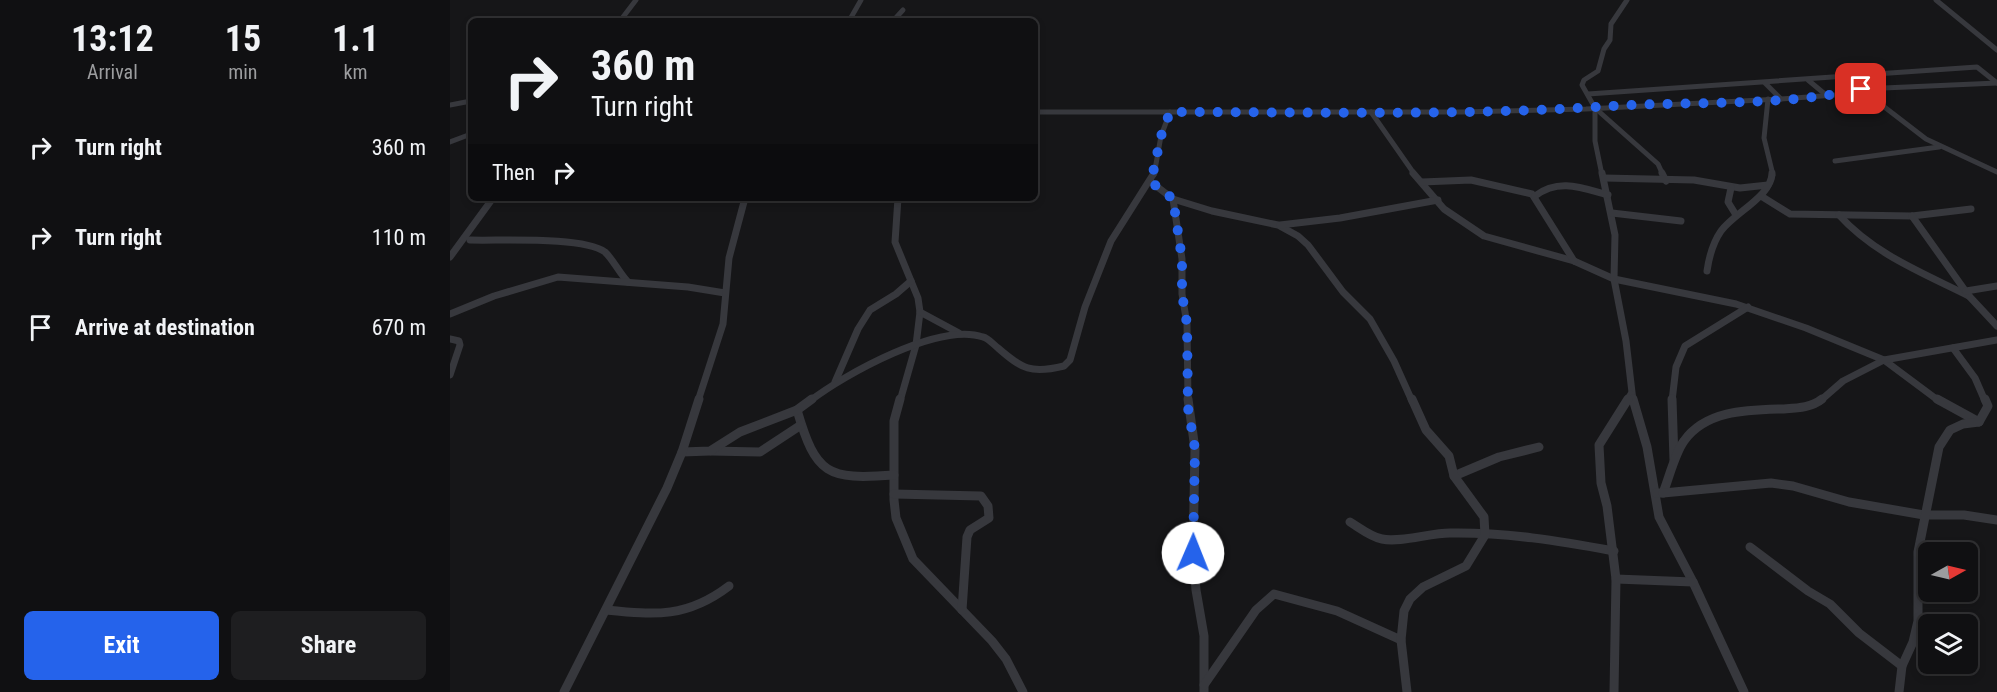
<!DOCTYPE html>
<html lang="en">
<head>
<meta charset="utf-8">
<style>
  :root { --surface:#101012; --page:#1e1e20; --text:#f1f3f6; --muted:#9c9d9f; --line:#303032; --accent:#2563eb }
  body { margin:0; font-family:"Roboto Condensed",sans-serif; background:var(--page); color:var(--text); height:100vh; display:flex; flex-direction:column; font-size:22px; white-space:nowrap }
  * { box-sizing:border-box; margin:0 }
  p { font-size:20px; color:var(--muted) }
  .icon { flex:none; width:33px; height:33px; fill:none; stroke:currentColor; stroke-width:2; stroke-linecap:round; stroke-linejoin:round }
  .map { position:relative; flex:1; overflow:hidden }
  .side { display:flex; flex-direction:column; background:var(--surface); width:450px }
  .side>* { flex:none }
  .guide { position:absolute; left:18px; top:18px; width:570px; height:183px; border-radius:9px; box-shadow:0 3px 9px #0003,0 0 0 2px var(--line); background:#101012; color:var(--text); overflow:hidden }
  .needle { width:39px; rotate:82deg }
  .controls { position:absolute; left:1468px; top:542px; display:grid; gap:12px }
  .controls a { display:grid; place-items:center; width:60px; height:60px; border-radius:9px; background:var(--surface); box-shadow:0 3px 9px #0003,0 0 0 2px var(--line); font-size:30px }
  .pin { position:absolute; display:grid; place-items:center; width:51px; height:51px; color:#fff; margin:-26px; border-radius:12px; box-shadow:0 3px 9px #0006 }
  .me { position:absolute; width:66px; margin:-33px; rotate:1deg; stroke-linejoin:round; filter:drop-shadow(0 0 4px #0008) }
  .turn { display:flex; align-items:center; gap:21px; height:126px; padding:0 24px; font-size:27px }
  .turn .icon { width:78px; height:78px; stroke-width:2.5 }
  .turn b { display:block; font-size:42px; line-height:51px }
  .then { display:flex; align-items:center; height:57px; padding:0 24px; background:#0003; gap:12px; font-size:22px }
  .eta { display:flex; justify-content:space-evenly; align-items:center; height:102px; text-align:center }
  .eta b { font-size:36px; font-weight:700; line-height:42px }
  .button { display:flex; gap:12px; margin-top:auto; padding:12px 24px }
  .button a { flex:1; height:69px; border-radius:9px; background:var(--accent); color:#fff; font-size:24px; font-weight:700; line-height:69px; text-align:center }
  .button a+a { background:var(--page); color:var(--text) }
  ul { padding:0; list-style:none }
  li { display:flex; align-items:center; gap:18px; height:90px; padding:0 24px }
  li div { flex:1 }
  li b { display:block; font-size:22px }
  li em { font-style:normal }
  main { display:flex; flex:1; min-height:0 }
  .map>svg:first-child { display:block }
</style>
</head>
<body>
<main>
<section class="side">
<div class="eta">
<div><b>13:12</b><p>Arrival</p></div>
<div><b>15</b><p>min</p></div>
<div><b>1.1</b><p>km</p></div>
</div>
<ul>
<li><svg class="icon" aria-label="right" viewBox="0 0 24 24"><path d="M7 20v-9h11M14 6l5 5-5 5"/></svg><div><b>Turn right</b></div><em>360 m</em></li>
<li><svg class="icon" aria-label="right" viewBox="0 0 24 24"><path d="M7 20v-9h11M14 6l5 5-5 5"/></svg><div><b>Turn right</b></div><em>110 m</em></li>
<li><svg class="icon" aria-label="arrive" viewBox="0 0 24 24"><path d="M6 21V4h12l-3 4 3 4H6"/></svg><div><b>Arrive at destination</b></div><em>670 m</em></li>
</ul>
<div class="button"><a>Exit</a><a>Share</a></div>
</section>
<div class="map">
<svg width="1547" height="692" viewBox="0 0 1547 692">
  <rect width="100%" height="100%" fill="#161618"/>
  <g fill="none" stroke-linecap="round" stroke-linejoin="round">
    <!-- street-far2 -->
    <g stroke="#37383d" stroke-width="5">
      <polyline points="1486,0 1547,50"/>
      <polyline points="170,21 186,0"/>
      <polyline points="399,21 411,0"/>
      <polyline points="443,21 453,10"/>
      <polyline points="1358,80 1376,95"/>
      <polyline points="1315,83 1331,99"/>
      <polyline points="1411,89 1476,139 1547,172"/>
      <polyline points="1138,94 1527,67 1547,83"/>
      <polyline points="1318,99 1314,138 1323,175"/>
      <polyline points="0,105 21,101"/>
      <polyline points="1145,108 1208,164 1213,175"/>
      <polyline points="585,112 1012,112 1136,109 1331,99 1385,95 1411,89 1547,83"/>
      <polyline points="921,112 965,175"/>
      <polyline points="0,142 21,134"/>
      <polyline points="1385,161 1489,147"/>
      <polyline points="704,175 711,136 720,112"/>
      <polyline points="1152,175 1145,141 1145,108 1132,85 1134,80 1148,71 1154,49 1160,40 1161,24 1177,0"/>
    </g>
    <!-- street-far1 -->
    <g stroke="#37383d" stroke-width="7">
      <polyline points="963,173 994,209 1034,236 1124,261 1164,279 1286,304 1356,328 1434,360 1489,401"/>
      <polyline points="1152,173 1165,235 1164,279 1176,341 1183,401"/>
      <polyline points="1212,173 1216,181"/>
      <polyline points="1154,178 1244,180 1290,188 1318,185"/>
      <polyline points="701,182 723,199 762,211 828,225 848,236 858,245 893,292 920,319 944,361 962,401"/>
      <polyline points="972,182 1021,180 1082,194 1124,261"/>
      <polyline points="1281,188 1278,202 1286,215"/>
      <path d="M1085 196C1109 178 1132 188 1158 195"/>
      <polyline points="1311,196 1340,214 1462,216 1521,209"/>
      <polyline points="448,198 445,242 468,298 470,312 466,345 450,401"/>
      <polyline points="723,199 732,259 732,294 737,324 738,401"/>
      <polyline points="1162,213 1231,221"/>
      <path d="M1389 215C1424 254 1473 273 1519 296"/>
      <polyline points="1462,216 1519,296 1547,326"/>
      <polyline points="830,225 890,218 988,200"/>
      <path d="M20 240C50 241 133 236 155 252 162 258 170 274 178 282"/>
      <polyline points="0,257 43,198"/>
      <path d="M1257 271C1259 257 1262 244 1271 231 1284 213 1322 196 1322 173"/>
      <polyline points="1516,291 1547,286"/>
      <polyline points="470,312 509,333"/>
      <polyline points="0,314 44,296 108,277 238,287 275,293"/>
      <polyline points="0,339 9,341 10,345 0,375"/>
      <polyline points="1503,348 1525,378 1535,401"/>
      <polyline points="385,382 408,329 420,310 446,294 461,281"/>
      <polyline points="248,401 273,324 279,258 295,198"/>
      <path d="M360 401C395 374 489 322 533 337 538 338 543 344 548 348 572 369 581 374 614 366L620 360 635 307 661 241 704 173"/>
      <polyline points="1177,401 1181,394"/>
      <polyline points="1222,401 1226,367 1235,346 1298,307"/>
      <polyline points="1370,401 1393,381 1434,360 1547,340"/>
    </g>
    <!-- street -->
    <g stroke="#37383d" stroke-width="9">
      <polyline points="450,399 444,421 444,500 446,518 463,559 542,641 556,659 573,692"/>
      <polyline points="738,399 745,449 743,553 746,590 754,636 754,692"/>
      <polyline points="1183,399 1197,447 1209,517 1243,582 1294,692"/>
      <polyline points="1222,399 1224,460"/>
      <polyline points="1487,399 1529,422"/>
      <path d="M347 410C366 475 377 480 444 475"/>
      <polyline points="261,451 310,452 351,425"/>
      <polyline points="232,452 260,451 290,432 347,410 362,399"/>
      <polyline points="1004,476 1049,457 1089,447"/>
      <path d="M1206 493H1213C1219 478 1225 453 1234 441 1256 410 1298 410 1332 409 1346 408 1361 408 1372 399"/>
      <polyline points="1213,493 1321,483 1343,486 1399,502 1474,515 1514,515 1547,520"/>
      <polyline points="444,494 531,496 538,506 539,518 520,530 517,537 512,610"/>
      <path d="M900 522C910 528 921 537 932 539 950 543 980 533 1000 533 1055 532 1110 541 1164 551"/>
      <polyline points="1300,547 1358,591 1380,604 1409,633 1452,666"/>
      <polyline points="1166,579 1243,582"/>
      <path d="M156 610C206 615 237 618 279 586"/>
      <polyline points="754,685 806,610 824,594 887,611 951,640"/>
      <polyline points="114,692 217,488 232,452 249,399"/>
      <polyline points="957,692 951,640 954,611 960,599 973,587 1016,566 1035,535 1034,517 1004,476 999,456 976,430 962,399"/>
      <polyline points="1164,692 1166,579 1157,506 1151,483 1149,445 1178,399"/>
      <polyline points="1449,692 1452,666 1463,642 1468,621 1468,552 1489,447 1500,430 1513,424 1529,422 1538,406 1535,399"/>
    </g>
  </g>
  <g fill="none" stroke-linecap="round" stroke-linejoin="round">
    <!-- route -->
    <path stroke="#2563eb" stroke-width="10" stroke-dasharray="0 18" d="M743 553 745 449 738 408 737 324 732 294V259L723 199 701 182 711 136 720 112C867 112 1015 116 1162 106 1242 101 1332 107 1411 89"/>
  </g>
</svg>
<div class="controls">
<a><svg class="needle" viewBox="-14 -14 28 28"><path d="M0-13l5 13h-10z" fill="#e53935"/><path d="M0 13l5-13h-10z" fill="#9c9d9f"/></svg></a>
<a><svg class="icon" aria-label="layers" viewBox="0 0 24 24"><path d="M12 4l9 5-9 5-9-5zM3 14l9 5 9-5"/></svg></a>
</div>
<div class="pin" style="left:1411px;top:89px;background:#d93025"><svg class="icon" aria-label="arrive" viewBox="0 0 24 24"><path d="M6 21V4h12l-3 4 3 4H6"/></svg></div>
<svg class="me" style="left:743px;top:553px" viewBox="-20 -20 40 40"><circle r="19" fill="#fff"/><path d="M0-13L10 11 0 6-10 11z" fill="#2563eb"/></svg>
<div class="guide">
<div class="turn"><svg class="icon" aria-label="right" viewBox="0 0 24 24"><path d="M7 20v-9h11M14 6l5 5-5 5"/></svg><div><b>360 m</b>Turn right</div></div>
<div class="then">Then<svg class="icon" aria-label="right" viewBox="0 0 24 24"><path d="M7 20v-9h11M14 6l5 5-5 5"/></svg></div>
</div>
</div>
</main>
</body>
</html>
